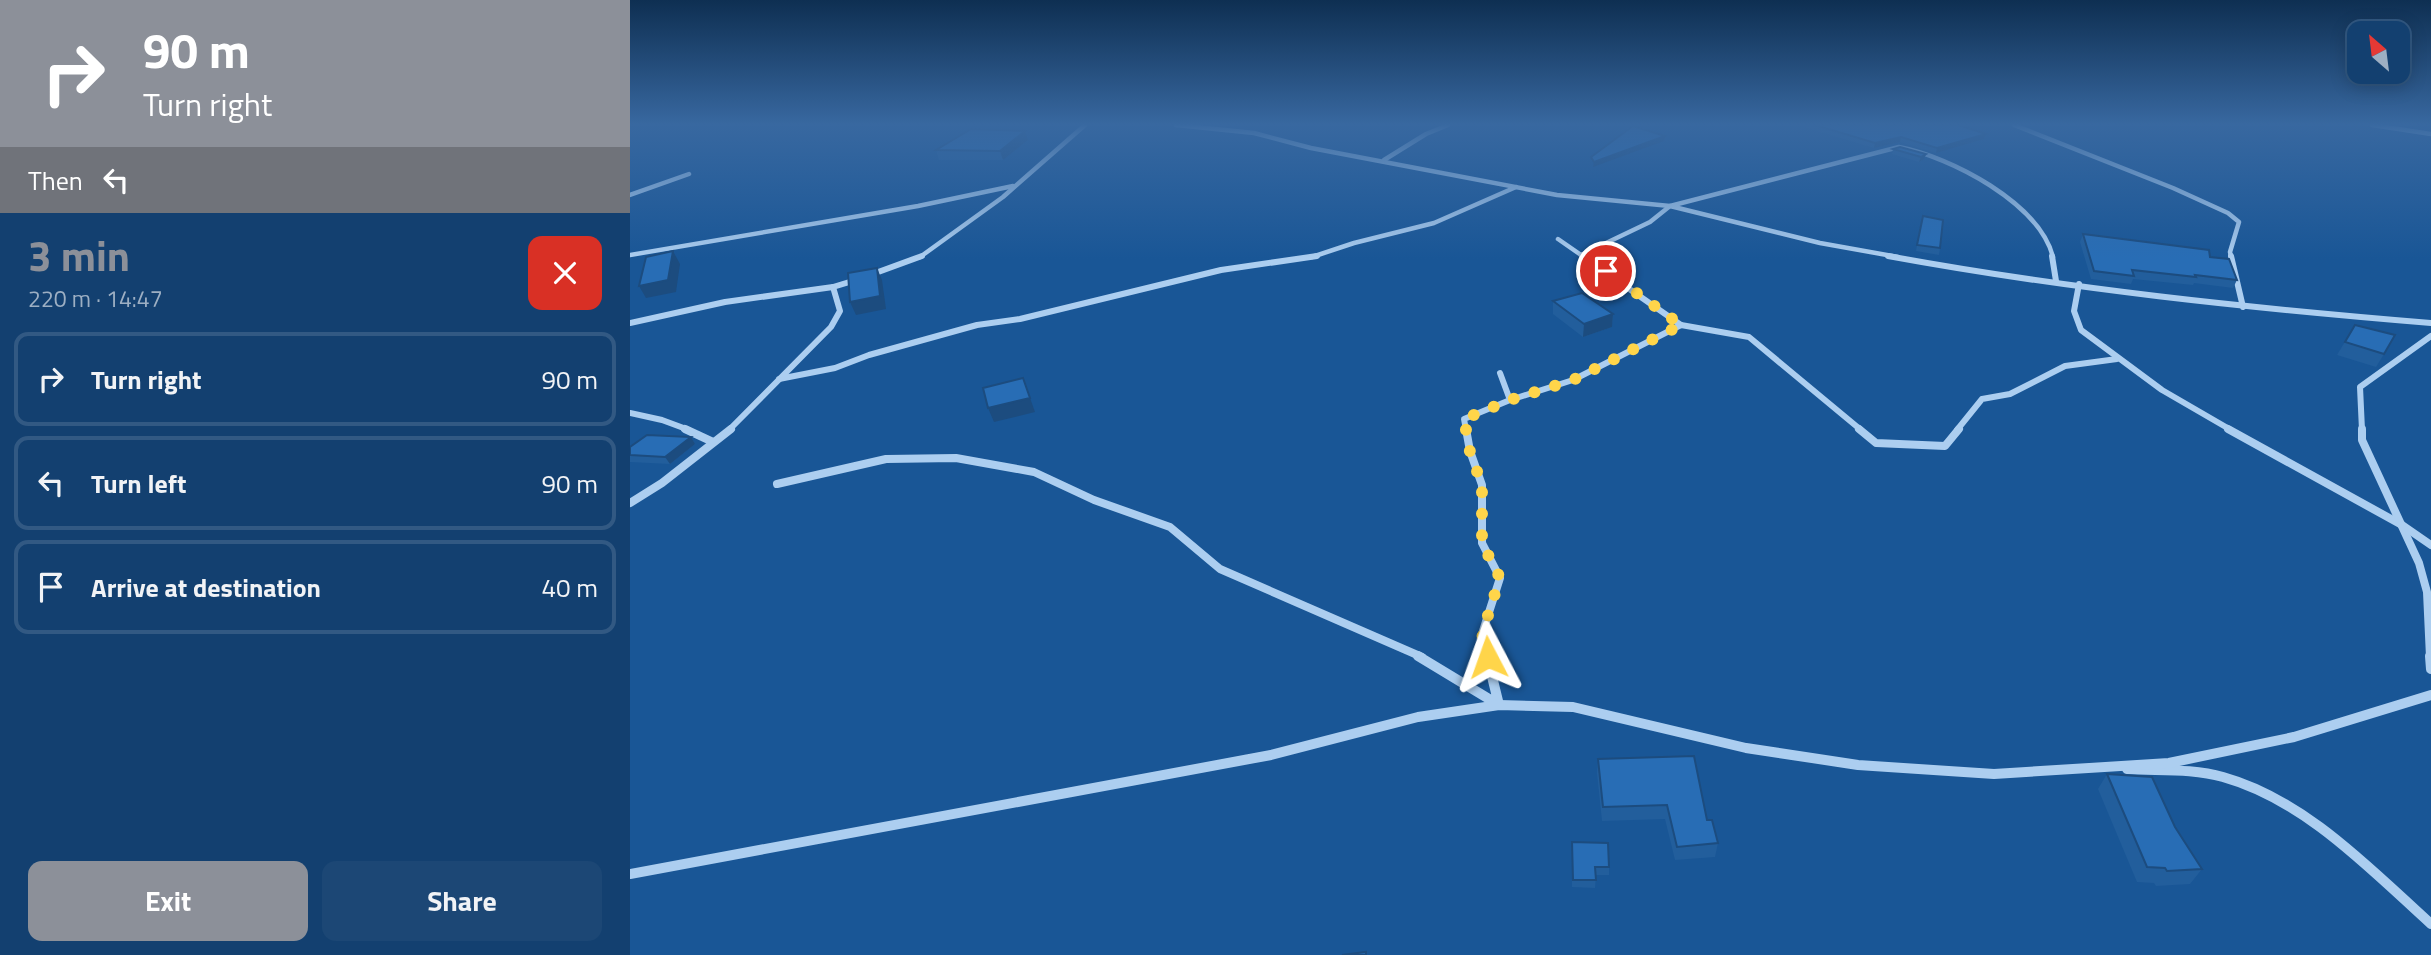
<!DOCTYPE html>
<html lang="en">
<head>
<meta charset="utf-8">
<style>
  :root { --surface:#134070; --page:#1c4775; --text:#f1f3f6; --muted:#9dafc3; --line:#325983; --accent:#8c9099 }
  body { margin:0; font-family:"Titillium Web",sans-serif; background:var(--page); color:var(--text); height:100vh; display:flex; flex-direction:column; font-size:26px; white-space:nowrap }
  * { box-sizing:border-box; margin:0 }
  p { font-size:23px; color:var(--muted) }
  .icon { flex:none; width:38px; height:38px; fill:none; stroke:currentColor; stroke-width:2; stroke-linecap:round; stroke-linejoin:round }
  .map { position:relative; flex:1; overflow:hidden }
  .panel { display:flex; flex-direction:column; background:var(--surface); width:630px }
  .panel>* { flex:none }
  .hud { background:#8c9099; color:#fff; overflow:hidden }
  .needle { width:46px; rotate:332deg }
  .buttons { position:absolute; left:1717px; top:21px; display:grid; gap:14px }
  .buttons a { display:grid; place-items:center; width:63px; height:63px; border-radius:14px; background:var(--surface); box-shadow:0 4px 18px #0003,0 0 0 2px var(--line); font-size:35px }
  .pin { position:absolute; display:grid; place-items:center; width:60px; height:60px; color:#fff; margin:-30px; border:4px solid #fff; border-radius:50%; box-shadow:0 2px 7px #0007 }
  .me { position:absolute; width:77px; margin:-38px; rotate:356deg; stroke-linejoin:round; filter:drop-shadow(0 0 5px #0008) }
  .turn { display:flex; align-items:center; gap:24px; height:147px; padding:0 28px; font-size:32px }
  .turn .icon { width:91px; height:91px; stroke-width:2.5 }
  .turn b { display:block; font-size:49px; line-height:60px }
  .then { display:flex; align-items:center; height:66px; padding:0 28px; background:#0003; gap:14px; font-size:26px }
  .round { display:grid; place-items:center; flex:none; width:74px; height:74px; border-radius:14px; background:var(--page) }
  .head { display:flex; align-items:center; justify-content:space-between; height:119px; padding:0 28px }
  h1 { font-size:42px; font-weight:700; line-height:52px; color:var(--accent) }
  .button { display:flex; gap:14px; margin-top:auto; padding:14px 28px }
  .button a { flex:1; height:80px; border-radius:14px; background:var(--accent); color:#fff; font-size:28px; font-weight:700; line-height:80px; text-align:center }
  .button a+a { background:var(--page); color:var(--text) }
  ul { padding:0; list-style:none }
  li { display:flex; align-items:center; gap:21px; height:94px; margin:0 14px 10px; padding:0 14px; border:4px solid var(--line); border-radius:14px }
  li div { flex:1 }
  li b { display:block; font-size:26px }
  li em { font-style:normal }
  main { display:flex; flex:1; min-height:0 }
  .map>svg:first-child { display:block }
</style>
</head>
<body>
<main>
<section class="panel">
<div class="hud">
<div class="turn"><svg class="icon" aria-label="right" viewBox="0 0 24 24"><path d="M7 20v-9h11M14 6l5 5-5 5"/></svg><div><b>90 m</b>Turn right</div></div>
<div class="then">Then<svg class="icon" aria-label="left" viewBox="0 0 24 24"><path d="M17 20v-9H6M10 6l-5 5 5 5"/></svg></div>
</div>
<div class="head"><div><h1>3 min</h1><p>220 m · 14:47</p></div><a class="round" style="background:#d93025;color:#fff"><svg class="icon" aria-label="close" viewBox="0 0 24 24"><path d="M6 6l12 12M18 6L6 18"/></svg></a></div>
<ul>
<li><svg class="icon" aria-label="right" viewBox="0 0 24 24"><path d="M7 20v-9h11M14 6l5 5-5 5"/></svg><div><b>Turn right</b></div><em>90 m</em></li>
<li><svg class="icon" aria-label="left" viewBox="0 0 24 24"><path d="M17 20v-9H6M10 6l-5 5 5 5"/></svg><div><b>Turn left</b></div><em>90 m</em></li>
<li><svg class="icon" aria-label="arrive" viewBox="0 0 24 24"><path d="M6 21V4h12l-3 4 3 4H6"/></svg><div><b>Arrive at destination</b></div><em>40 m</em></li>
</ul>
<div class="button"><a>Exit</a><a>Share</a></div>
</section>
<div class="map">
<svg width="1801" height="955" viewBox="0 0 1801 955">
  <rect width="100%" height="100%" fill="#195696"/>
  <g fill="none" stroke-linecap="round" stroke-linejoin="round">
    <!-- minor-far3 -->
    <g stroke="#accef0" stroke-width="4.5">
      <polyline points="546,125 624,133 681,148 927,195 1040,206 1190,243 1268,257"/>
      <polyline points="1384,125 1543,188 1598,213 1609,222 1600,252 1601,257"/>
      <polyline points="1742,125 1801,134"/>
      <polyline points="754,160 796,134 818,125"/>
      <polyline points="0,195 59,174"/>
      <polyline points="928,239 954,257"/>
      <polyline points="0,255 288,206 383,186"/>
      <path d="M951 255 1020 222 1040 206 1269 147C1321 157 1409 203 1423 257"/>
      <polyline points="290,257 373,197 455,125"/>
      <polyline points="682,257 724,243 804,223 886,187"/>
    </g>
    <!-- minor-far2 -->
    <g stroke="#accef0" stroke-width="6">
      <polyline points="952,256 1051,325"/>
      <path d="M1258 256C1438 289 1619 308 1801 323"/>
      <polyline points="1422,256 1426,281"/>
      <polyline points="1601,256 1613,307"/>
      <polyline points="240,275 292,256"/>
      <polyline points="1449,284 1444,311 1451,330 1532,390 1601,430"/>
      <polyline points="0,323 95,302 203,287"/>
      <polyline points="149,379 205,368 239,355 347,325 390,319 591,270 687,256"/>
      <polyline points="880,400 943,380 1051,325 1119,337 1231,430"/>
      <polyline points="0,413 32,420 59,430"/>
      <polyline points="99,430 201,327 210,311 203,287 226,280"/>
      <polyline points="836,430 834,419 880,400 870,373"/>
      <polyline points="1327,430 1352,399 1380,394 1435,366 1487,359"/>
      <polyline points="1732,430 1730,387 1801,336"/>
    </g>
    <!-- minor-far1 -->
    <g stroke="#accef0" stroke-width="8">
      <polyline points="55,429 83,442"/>
      <polyline points="836,429 840,451 852,485 852,543 870,578 852,634 858,657"/>
      <polyline points="1229,429 1246,443 1315,446 1329,429"/>
      <polyline points="1598,429 1772,525 1801,545"/>
      <polyline points="1732,429 1732,440 1789,563 1797,592 1800,657"/>
      <polyline points="147,484 256,459 326,458 404,472 464,500 540,527 590,569 792,657"/>
      <polyline points="0,503 32,483 101,429"/>
    </g>
    <!-- minor -->
    <g stroke="#accef0" stroke-width="10">
      <polyline points="788,656 869,705 857,656"/>
      <polyline points="1800,656 1801,669"/>
      <path d="M1497 769C1528 771 1562 768 1593 777 1675 800 1739 868 1801 924"/>
      <polyline points="0,874 641,755 788,717 869,705 943,707 1116,748 1228,765 1364,774 1539,763 1664,737 1801,695"/>
    </g>
  </g>
  <!-- wall -->
  <g fill="#225e9c">
    <polygon points="1167,125 1328,125 1356,134 1354,139 1306,153 1270,142 1244,148"/>
    <polygon points="395,131 398,140 373,160 309,160 306,150"/>
    <polygon points="1263,149 1296,154 1294,159 1289,162 1262,154"/>
    <polygon points="1291,222 1310,248 1309,255 1286,251"/>
    <polygon points="1453,234 1580,257 1607,280 1603,288 1564,283 1563,285 1503,279 1501,284 1461,279 1450,242"/>
    <polygon points="923,301 983,314 982,327 953,337 923,314"/>
    <polygon points="1725,325 1754,354 1746,367 1707,355"/>
    <polygon points="61,437 65,444 40,464 0,462 0,447"/>
    <polygon points="968,759 1077,820 1088,843 1085,857 1045,860 1035,819 972,821 967,773"/>
    <polygon points="1477,774 1545,827 1572,869 1560,884 1526,886 1524,883 1507,882 1468,789"/>
    <polygon points="942,842 979,867 979,875 966,875 965,888 942,887"/>
  </g>
  <!-- shaded-wall -->
  <g fill="#1c4c7f">
    <polygon points="395,131 398,140 373,160 370,151"/>
    <polygon points="1356,134 1354,139 1306,153 1307,148"/>
    <polygon points="1035,136 1034,141 963,167 964,162"/>
    <polygon points="1271,137 1270,142 1244,148 1245,143"/>
    <polygon points="1296,154 1294,159 1289,162 1291,157"/>
    <polygon points="43,251 50,264 46,292 16,298 9,286"/>
    <polygon points="247,268 252,280 256,309 226,315 220,302"/>
    <polygon points="983,314 982,327 953,337 954,324"/>
    <polygon points="393,378 405,412 364,422 358,408"/>
    <polygon points="61,437 65,444 40,464 35,457"/>
  </g>
  <!-- building -->
  <g fill="#286db5" stroke="#1c4c7f" stroke-width="2">
    <polygon points="1185,125 1328,125 1356,134 1307,148 1271,137 1245,143"/>
    <polygon points="1003,126 1035,136 964,162 961,157"/>
    <polygon points="341,129 395,131 370,151 306,150"/>
    <polygon points="1270,147 1296,154 1291,157 1263,149"/>
    <polygon points="1293,216 1313,220 1310,248 1287,245"/>
    <polygon points="1453,234 1579,250 1580,257 1599,259 1607,280 1565,275 1566,277 1502,270 1504,276 1464,271"/>
    <polygon points="43,251 38,280 9,286 16,257"/>
    <polygon points="247,268 250,296 220,302 218,273"/>
    <polygon points="952,293 983,314 954,324 923,301"/>
    <polygon points="1725,325 1765,335 1754,354 1715,342"/>
    <polygon points="393,378 400,398 358,408 353,388"/>
    <polygon points="17,435 61,437 35,457 0,455 0,447"/>
    <polygon points="1064,756 1077,820 1082,820 1088,843 1047,847 1037,805 973,807 968,759"/>
    <polygon points="1477,774 1522,777 1545,827 1572,869 1537,871 1535,868 1517,867"/>
    <polygon points="942,842 978,843 979,867 965,867 966,880 943,880"/>
    <polygon points="736,952 736,955 712,955"/>
  </g>
  <!-- sky -->
  <linearGradient id="sky" x2="0" y2="1"><stop stop-color="#0e2f52"/><stop offset="0.48" stop-color="#3868a0"/><stop offset="1" stop-color="#3868a0" stop-opacity="0"/></linearGradient>
  <rect width="1801" height="259" fill="url(#sky)"/>
  <g fill="none" stroke-linecap="round" stroke-linejoin="round">
    <!-- route -->
    <polyline stroke="#ffd54a" stroke-width="12" stroke-dasharray="0 21.6" points="858,657 852,634 870,578 852,543 852,485 840,452 834,419 880,400 943,380 1051,325 976,271"/>
  </g>
</svg>
<div class="buttons">
<a><svg class="needle" viewBox="-14 -14 28 28"><path d="M0-13l5 13h-10z" fill="#e53935"/><path d="M0 13l5-13h-10z" fill="#9dafc3"/></svg></a>
</div>
<div class="pin" style="left:976px;top:271px;background:#d93025"><svg class="icon" aria-label="arrive" viewBox="0 0 24 24"><path d="M6 21V4h12l-3 4 3 4H6"/></svg></div>
<svg class="me" style="left:858px;top:657px" viewBox="-20 -20 40 40"><path d="M0-17L14 15 0 8-14 15z" fill="#ffd54a" stroke="#fff" stroke-width="4"/></svg>
</div>
</main>
</body>
</html>
